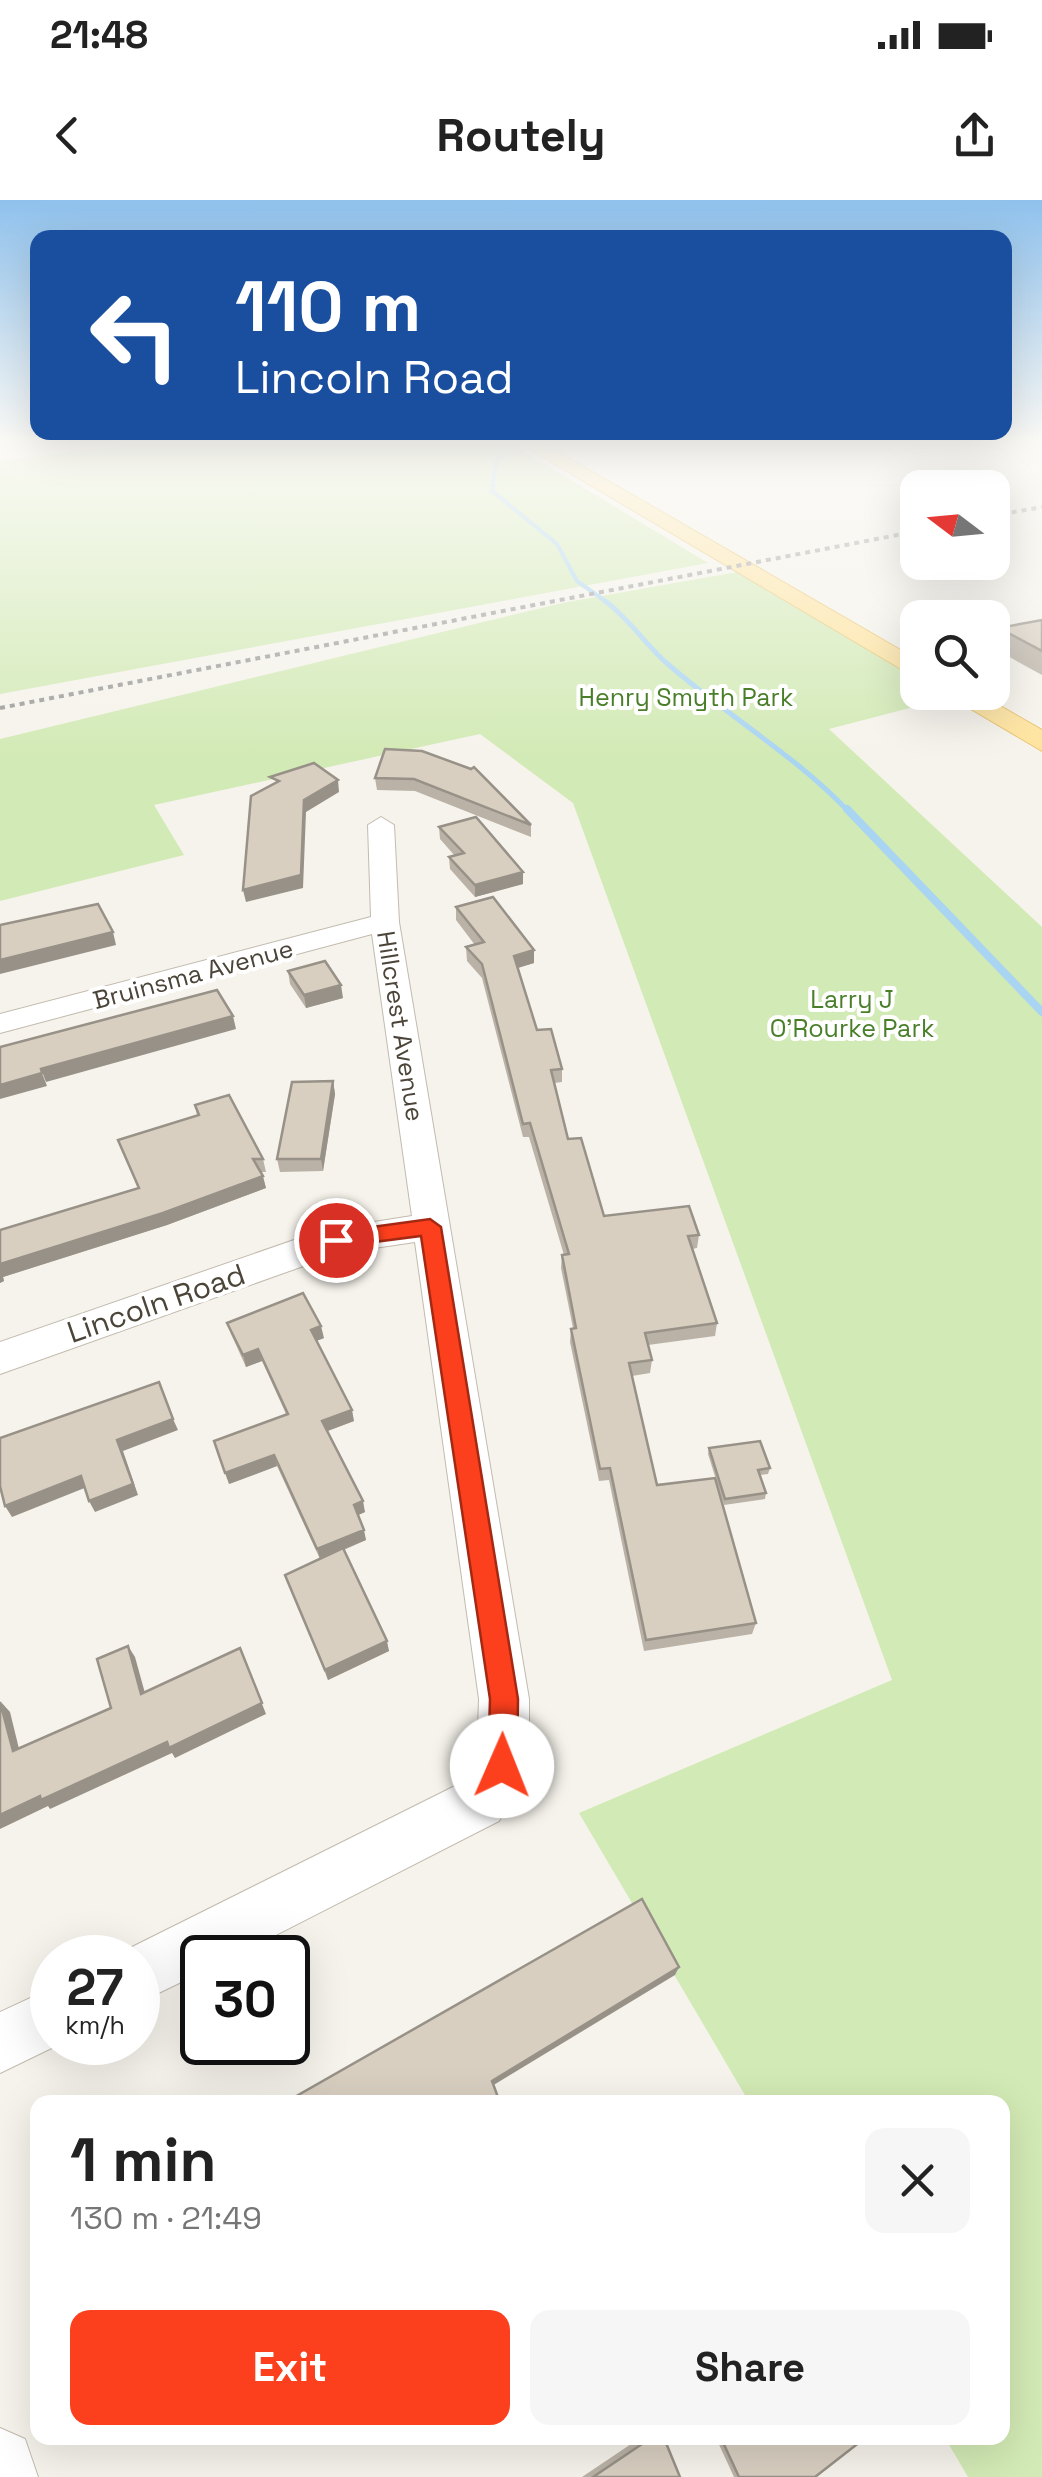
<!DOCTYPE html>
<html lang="en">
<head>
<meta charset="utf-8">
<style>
  :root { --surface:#fff; --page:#f6f6f6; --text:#222; --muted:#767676; --accent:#fc3f1d }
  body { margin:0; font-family:"Space Grotesk",sans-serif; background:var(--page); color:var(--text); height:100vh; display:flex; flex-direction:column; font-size:38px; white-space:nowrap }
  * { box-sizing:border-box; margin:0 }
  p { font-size:32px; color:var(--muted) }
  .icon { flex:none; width:55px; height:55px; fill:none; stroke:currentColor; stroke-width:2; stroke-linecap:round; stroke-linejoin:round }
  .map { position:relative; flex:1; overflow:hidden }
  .drawer { position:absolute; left:30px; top:1895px; width:980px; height:350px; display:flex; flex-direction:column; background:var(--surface); border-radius:20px; box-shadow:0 10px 40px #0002 }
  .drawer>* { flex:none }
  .hud { position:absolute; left:30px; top:30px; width:982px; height:210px; border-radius:20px; box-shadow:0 10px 40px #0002; background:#1a4fa0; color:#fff; overflow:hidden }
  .needle { width:65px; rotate:286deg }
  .tools { position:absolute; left:900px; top:270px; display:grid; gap:20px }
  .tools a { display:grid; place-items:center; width:110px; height:110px; border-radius:20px; background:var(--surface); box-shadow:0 10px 40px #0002; font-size:50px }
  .speed { position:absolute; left:30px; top:1735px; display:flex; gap:20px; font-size:50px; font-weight:700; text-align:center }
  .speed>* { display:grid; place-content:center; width:130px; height:130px; border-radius:50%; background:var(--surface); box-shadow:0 10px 40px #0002; line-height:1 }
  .speed small { font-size:25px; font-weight:400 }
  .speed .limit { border:5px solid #111; border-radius:15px; background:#fff; color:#111 }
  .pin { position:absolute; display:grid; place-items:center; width:85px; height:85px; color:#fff; margin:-42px; border:5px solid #fff; border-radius:50%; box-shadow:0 2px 10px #0007 }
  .me { position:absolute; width:110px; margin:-55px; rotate:1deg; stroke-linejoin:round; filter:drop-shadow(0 0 8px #0008) }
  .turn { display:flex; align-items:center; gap:35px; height:210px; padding:0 40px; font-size:45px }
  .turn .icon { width:130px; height:130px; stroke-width:2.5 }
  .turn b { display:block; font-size:70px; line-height:85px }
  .round { display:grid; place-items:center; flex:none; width:105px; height:105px; border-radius:20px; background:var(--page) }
  .headline { display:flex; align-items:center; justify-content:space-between; height:170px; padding:0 40px }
  h1 { font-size:60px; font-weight:700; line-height:75px }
  .cta { display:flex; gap:20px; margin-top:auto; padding:20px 40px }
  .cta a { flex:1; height:115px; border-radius:20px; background:var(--accent); color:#fff; font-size:40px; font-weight:700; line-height:115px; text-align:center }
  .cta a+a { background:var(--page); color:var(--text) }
  .status { display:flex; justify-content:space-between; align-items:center; height:70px; padding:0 50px; background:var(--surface); direction:ltr }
  .status svg { height:28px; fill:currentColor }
  header { display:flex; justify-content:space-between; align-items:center; height:130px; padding:0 40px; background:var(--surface); font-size:45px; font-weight:700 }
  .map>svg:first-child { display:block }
</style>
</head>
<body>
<div class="status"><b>21:48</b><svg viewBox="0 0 49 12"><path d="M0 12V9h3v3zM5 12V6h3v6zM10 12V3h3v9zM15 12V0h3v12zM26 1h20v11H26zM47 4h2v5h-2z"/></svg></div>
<header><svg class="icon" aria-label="back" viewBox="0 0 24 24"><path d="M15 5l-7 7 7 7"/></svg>Routely<svg class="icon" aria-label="share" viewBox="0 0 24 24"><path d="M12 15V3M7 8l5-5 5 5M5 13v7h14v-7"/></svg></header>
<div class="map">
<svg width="1042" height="2277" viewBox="0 0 1042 2277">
  <rect width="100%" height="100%" fill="#f6f3ec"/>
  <!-- green -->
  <g fill="#d2eab5">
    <polygon points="157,241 506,241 708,363 0,494 0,261"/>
    <polygon points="737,372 917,477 918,492 945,493 952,497 829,529 1042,727 1042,2277 968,2277 945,2238 1002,2238 1002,1902 749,1902 579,1613 892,1480 573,603 480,534 154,605 184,655 0,701 0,539 562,403"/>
  </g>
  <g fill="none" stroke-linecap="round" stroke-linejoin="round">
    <!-- stream-far2 -->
    <polyline stroke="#a9d4f2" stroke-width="4" points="518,241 496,262 492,291 557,344 577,381 608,403"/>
    <!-- stream-far1 -->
    <path stroke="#a9d4f2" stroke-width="5" d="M605 401C630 419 646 446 670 466 728 516 796 556 849 612"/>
    <!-- stream -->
    <polyline stroke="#a9d4f2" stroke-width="8" points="847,609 1042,812"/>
    <defs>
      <g id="minor">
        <polygon points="381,617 394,625 399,722 529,1499 529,1565 499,1621 231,1758 202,1758 202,1772 138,1803 138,1758 116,1758 118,1754 461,1583 477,1558 479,1499 415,1042 340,1053 0,1174 0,1142 323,1030 412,1016 372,734 0,833 0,814 371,717 368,625"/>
        <polygon points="52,1788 52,1842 64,1842 0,1873 0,1812"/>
        <polygon points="0,2228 25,2239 38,2277 0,2277"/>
      </g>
      <g id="major">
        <polygon points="516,241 539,241 918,460 918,479"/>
        <polygon points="942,492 976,492 1042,530 1042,551"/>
      </g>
    </defs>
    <!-- minor casing -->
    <use href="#minor" stroke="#c2bbae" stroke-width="2"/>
    <!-- major casing -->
    <use href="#major" stroke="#e6c16a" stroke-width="2"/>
    <!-- minor -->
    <use href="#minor" fill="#fff" fill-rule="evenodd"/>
    <!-- major -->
    <use href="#major" fill="#ffe39c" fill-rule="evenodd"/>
    <!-- rail -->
    <g stroke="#9a9a9a" stroke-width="4" stroke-dasharray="5 5" stroke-linecap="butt">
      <polyline points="992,316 1042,307"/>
      <polyline points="0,508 918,331"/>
    </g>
  </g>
  <!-- wall -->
  <g fill="#bab2a6">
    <polygon points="1042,420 1042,475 993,448 999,428"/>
    <polygon points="385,549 531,625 531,637 415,591 377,590 375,578"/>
    <polygon points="439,627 523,684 475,697 450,669 449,657 455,656 440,639"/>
    <polygon points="456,707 534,750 534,763 518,768 537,830 562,869 562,882 554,883 568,939 604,1016 699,1035 697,1048 692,1049 717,1123 715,1136 648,1145 652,1160 650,1173 632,1176 657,1285 756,1423 752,1434 644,1451 609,1280 599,1281 570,1142 571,1129 573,1128 561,1068 562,1055 564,1055 529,937 523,937 482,778 467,761 466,747 475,745 456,720"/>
    <polygon points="288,771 343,798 306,808 290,784"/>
    <polygon points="333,881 335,894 323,971 280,972 277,959"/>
    <polygon points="195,905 263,959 266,972 260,972 266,988 167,1025 3,1077 4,1081 0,1083 0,1030 138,988 118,940 197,915"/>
    <polygon points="227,1123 324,1138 316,1141 354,1221 327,1231 365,1312 358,1315 366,1340 344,1350 389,1451 328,1480 285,1375 320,1359 277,1266 229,1284 286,1214 262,1161 246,1167 231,1134"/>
    <polygon points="709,1248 770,1268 768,1274 760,1275 766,1293 765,1299 724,1305 708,1254"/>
    <polygon points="640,2238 664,2238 680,2277 582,2277"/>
    <polygon points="716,2238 865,2238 815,2277 734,2277"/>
  </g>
  <!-- shaded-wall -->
  <g fill="#979187">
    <polygon points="338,580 339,592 306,612 303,688 246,702 243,690 304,600"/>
    <polygon points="523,672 523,684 475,697 475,685"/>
    <polygon points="113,732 116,745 0,774 0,760"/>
    <polygon points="534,750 534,763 514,769 514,756"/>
    <polygon points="341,785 343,798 306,808 304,795"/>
    <polygon points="233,816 236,829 46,882 41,869"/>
    <polygon points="42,873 47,886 0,899 0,885"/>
    <polygon points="333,881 335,894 323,971 321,959"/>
    <polygon points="263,976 266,988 167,1025 3,1077 4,1081 0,1083 0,1064"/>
    <polygon points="321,1126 324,1138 314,1142 311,1130"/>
    <polygon points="258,1149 262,1161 246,1167 243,1155"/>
    <polygon points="352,1210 354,1221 325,1232 322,1221"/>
    <polygon points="173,1219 178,1230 123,1251 138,1295 95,1312 89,1301 117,1240"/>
    <polygon points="274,1255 277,1266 229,1284 225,1273"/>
    <polygon points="81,1276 87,1287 12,1317 5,1306"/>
    <polygon points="363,1301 365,1312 356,1316 354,1305"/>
    <polygon points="364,1330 366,1340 320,1359 317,1349"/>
    <polygon points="387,1441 389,1451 328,1480 325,1470"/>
    <polygon points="128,1446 135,1457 148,1504 141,1494"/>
    <polygon points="240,1448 266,1514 175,1558 172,1553 50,1609 48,1606 0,1629 0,1615"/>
    <polygon points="1,1502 10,1512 22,1561 13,1551"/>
    <polygon points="679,1767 675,1775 492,1886 492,1881"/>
  </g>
  <!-- building -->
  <g fill="#d8cfc1" stroke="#979187" stroke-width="2.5">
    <polygon points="1042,420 1042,451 999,428"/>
    <polygon points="385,549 422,551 471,569 474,567 531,625 414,579 375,578"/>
    <polygon points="314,563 338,580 304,600 301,675 243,690 251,596 279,581 270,577"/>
    <polygon points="476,617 523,672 475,685 449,657 464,653 439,627"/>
    <polygon points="493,697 534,750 514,756 537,830 551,829 562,869 551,870 568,939 581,938 604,1016 689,1006 699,1035 688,1036 717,1123 645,1133 652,1160 629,1163 657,1285 715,1278 756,1423 646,1440 610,1268 600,1269 571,1129 576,1128 562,1055 569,1054 530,923 523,924 482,764 466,747 484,742 456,707"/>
    <polygon points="98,704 113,732 0,760 0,725"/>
    <polygon points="325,761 341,785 304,795 288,771"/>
    <polygon points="217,790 233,816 41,869 42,873 0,885 0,847"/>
    <polygon points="333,881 321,959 277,959 292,882"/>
    <polygon points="229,895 263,959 253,959 263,976 163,1013 0,1064 0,1030 139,988 118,940 199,915 195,905"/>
    <polygon points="303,1093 321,1126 311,1130 352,1210 322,1221 363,1301 354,1305 364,1330 317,1349 274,1255 225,1273 214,1241 288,1214 258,1149 243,1155 227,1123"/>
    <polygon points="159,1182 173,1219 117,1240 133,1284 89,1301 81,1276 5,1306 0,1286 0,1238"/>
    <polygon points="760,1241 770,1268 758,1270 766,1293 725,1299 709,1248"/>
    <polygon points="343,1348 387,1441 325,1470 285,1375"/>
    <polygon points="128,1446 141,1494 240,1448 262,1503 169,1548 167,1542 41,1600 40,1596 0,1615 0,1502 13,1551 111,1508 97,1459"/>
    <polygon points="642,1699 679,1767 492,1881 499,1900 494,1902 286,1902"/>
    <polygon points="651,2238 664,2238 680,2277 593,2277"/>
    <polygon points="721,2238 865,2238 815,2277 739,2277"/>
  </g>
  <!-- sky -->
  <linearGradient id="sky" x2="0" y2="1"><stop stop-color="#8fc1ec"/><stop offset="0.43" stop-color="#fbfaf6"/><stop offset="1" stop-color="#fbfaf6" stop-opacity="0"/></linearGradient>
  <rect width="1042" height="560" fill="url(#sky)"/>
  <!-- route -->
  <polygon fill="#fc3f1d" stroke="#a42913" stroke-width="2.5" points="430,1019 441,1027 518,1499 517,1566 513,1576 502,1580 492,1576 488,1566 490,1499 421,1036 336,1047 325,1040 336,1032"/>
  <g text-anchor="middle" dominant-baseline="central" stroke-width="8" stroke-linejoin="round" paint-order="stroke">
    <!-- far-park labels -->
    <g font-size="25" fill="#4a7f2a" stroke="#fff">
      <text x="686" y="497">Henry Smyth Park</text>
      <text x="852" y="799">Larry J<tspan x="852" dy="29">O'Rourke Park</tspan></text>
    </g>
    <!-- far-street labels -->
    <g font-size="25" fill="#4b4439" stroke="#fff">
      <text transform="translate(193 774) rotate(-15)">Bruinsma Avenue</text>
      <text transform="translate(401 826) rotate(81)">Hillcrest Avenue</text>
    </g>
    <!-- street labels -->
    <g font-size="30" fill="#4b4439" stroke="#fff">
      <text transform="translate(156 1103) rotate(-19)">Lincoln Road</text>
    </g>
  </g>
</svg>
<div class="tools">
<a><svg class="needle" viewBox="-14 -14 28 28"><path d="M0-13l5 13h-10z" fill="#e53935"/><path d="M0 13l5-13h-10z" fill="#767676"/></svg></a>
<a><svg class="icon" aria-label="search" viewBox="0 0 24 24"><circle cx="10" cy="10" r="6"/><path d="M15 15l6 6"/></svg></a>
</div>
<div class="speed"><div>27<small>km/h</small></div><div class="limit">30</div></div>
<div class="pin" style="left:336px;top:1040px;background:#d93025"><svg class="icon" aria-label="arrive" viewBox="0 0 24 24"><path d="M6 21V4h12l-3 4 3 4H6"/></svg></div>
<svg class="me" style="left:502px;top:1566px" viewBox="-20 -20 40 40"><circle r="19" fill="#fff"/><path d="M0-13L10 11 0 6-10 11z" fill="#fc3f1d"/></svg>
<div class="hud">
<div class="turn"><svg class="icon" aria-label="left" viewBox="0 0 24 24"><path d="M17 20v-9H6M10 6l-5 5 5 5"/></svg><div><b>110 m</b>Lincoln Road</div></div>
</div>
<section class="drawer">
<div class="headline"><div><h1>1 min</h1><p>130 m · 21:49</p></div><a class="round"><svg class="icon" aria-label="close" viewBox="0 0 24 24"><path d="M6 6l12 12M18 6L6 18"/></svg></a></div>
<div class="cta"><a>Exit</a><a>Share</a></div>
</section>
</div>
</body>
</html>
